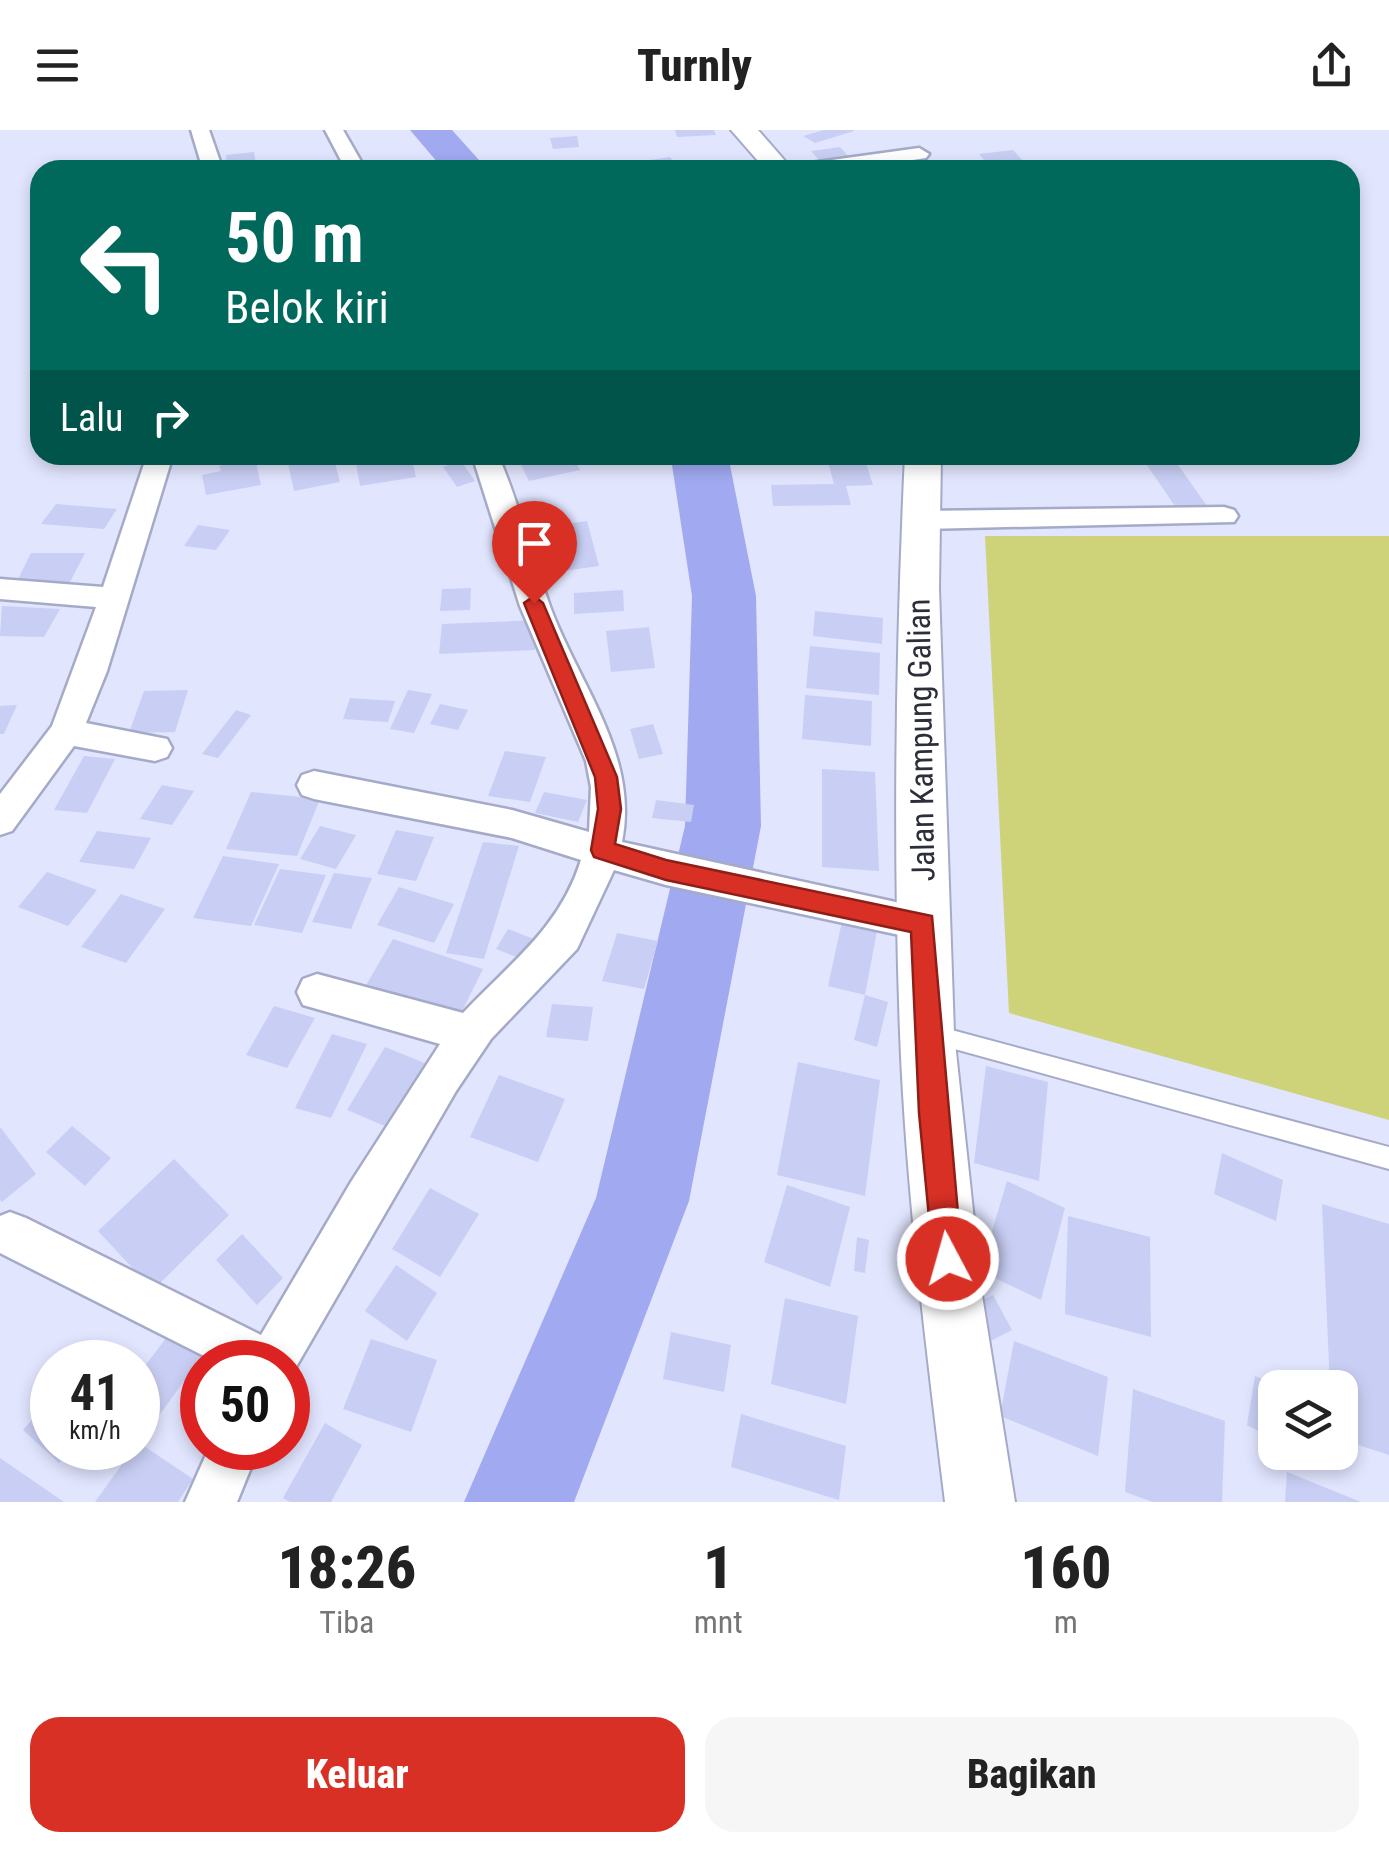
<!DOCTYPE html>
<html lang="id">
<head>
<meta charset="utf-8">
<style>
  :root { --surface:#fff; --page:#f6f6f6; --text:#222; --muted:#767676; --accent:#d93025 }
  body { margin:0; font-family:"Roboto Condensed",sans-serif; background:var(--page); color:var(--text); height:100vh; display:flex; flex-direction:column; font-size:38px; white-space:nowrap }
  * { box-sizing:border-box; margin:0 }
  p { font-size:32px; color:var(--muted) }
  .icon { flex:none; width:55px; height:55px; fill:none; stroke:currentColor; stroke-width:2; stroke-linecap:round; stroke-linejoin:round }
  .map { position:relative; height:1372px; overflow:hidden }
  .sheet { display:flex; flex-direction:column; background:var(--surface); flex:1 }
  .sheet>* { flex:none }
  .top-card { position:absolute; left:30px; top:30px; width:1330px; height:305px; border-radius:30px; box-shadow:0 5px 15px #0003; background:#00695c; color:#fff; overflow:hidden }
  .tools { position:absolute; left:1258px; top:1240px; display:grid; gap:20px }
  .tools a { display:grid; place-items:center; width:100px; height:100px; border-radius:20px; background:var(--surface); box-shadow:0 5px 15px #0003; font-size:50px }
  .speed { position:absolute; left:30px; top:1210px; display:flex; gap:20px; font-size:50px; font-weight:700; text-align:center }
  .speed>* { display:grid; place-content:center; width:130px; height:130px; border-radius:50%; background:var(--surface); box-shadow:0 5px 15px #0003; line-height:1 }
  .speed small { font-size:25px; font-weight:400 }
  .speed .limit { border:15px solid #d22; background:#fff; color:#111 }
  .pin { position:absolute; display:grid; place-items:center; width:85px; height:85px; color:#fff; margin:-102px -42px; border-radius:50% 50% 50% 0; rotate:-45deg; box-shadow:0 0 10px #0007 }
  .pin .icon { rotate:45deg }
  .me { position:absolute; width:110px; margin:-55px; rotate:354deg; stroke-linejoin:round; filter:drop-shadow(0 0 8px #0008) }
  .turn { display:flex; align-items:center; gap:35px; height:210px; padding:0 30px; font-size:45px }
  .turn .icon { width:130px; height:130px; stroke-width:2.5 }
  .turn b { display:block; font-size:70px; line-height:85px }
  .then { display:flex; align-items:center; height:95px; padding:0 30px; background:#0003; gap:20px; font-size:38px }
  .eta { display:flex; justify-content:space-evenly; align-items:center; height:170px; text-align:center }
  .eta b { font-size:60px; font-weight:800; line-height:70px }
  .cta { display:flex; gap:20px; margin-top:auto; padding:20px 30px }
  .cta a { flex:1; height:115px; border-radius:30px; background:var(--accent); color:#fff; font-size:40px; font-weight:800; line-height:115px; text-align:center }
  .cta a+a { background:var(--page); color:var(--text) }
  header { display:flex; justify-content:space-between; align-items:center; height:130px; padding:0 30px; background:var(--surface); font-size:45px; font-weight:800 }
  .map>svg:first-child { display:block }
</style>
</head>
<body>
<header><svg class="icon" aria-label="menu" viewBox="0 0 24 24"><path d="M4 6h16M4 12h16M4 18h16"/></svg>Turnly<svg class="icon" aria-label="share" viewBox="0 0 24 24"><path d="M12 15V3M7 8l5-5 5 5M5 13v7h14v-7"/></svg></header>
<div class="map">
<svg width="1389" height="1372" viewBox="0 0 1389 1372">
  <rect width="100%" height="100%" fill="#e1e5fe"/>
  <!-- green -->
  <polygon fill="#ced37a" points="985,406 1389,406 1389,990 1009,883"/>
  <g fill="none" stroke-linecap="round" stroke-linejoin="round">
    <!-- river -->
    <g fill="#a1aaf1" fill-rule="evenodd">
      <polygon points="410,0 452,0 488,40 444,40"/>
      <polygon points="667,325 723,325 730,335 756,466 761,696 689,1071 574,1372 464,1372 596,1068 685,696 692,466 672,335"/>
    </g>
  </g>
  <!-- building -->
  <g fill="#c9cff4">
    <polygon points="675,0 714,0 716,5 677,7"/>
    <polygon points="824,0 854,0 854,1 815,13 803,6"/>
    <polygon points="577,6 579,17 553,19 550,8"/>
    <polygon points="840,17 848,26 819,30 811,21"/>
    <polygon points="1013,20 1027,35 992,39 979,24"/>
    <polygon points="254,22 256,35 227,39 226,25"/>
    <polygon points="670,27 679,38 635,40 630,33"/>
    <polygon points="306,325 333,325 340,352 294,361 287,329"/>
    <polygon points="367,325 411,325 416,347 360,356 355,327"/>
    <polygon points="535,325 572,325 580,340 529,351 518,329"/>
    <polygon points="958,325 1008,325 1010,333 959,332"/>
    <polygon points="1140,325 1171,325 1207,376 1177,379"/>
    <polygon points="864,327 873,355 846,356 851,375 773,376 771,355 834,354 827,329"/>
    <polygon points="255,328 261,355 206,365 202,345 221,341 219,336"/>
    <polygon points="461,331 475,351 457,357 443,337"/>
    <polygon points="56,374 117,379 104,399 41,394"/>
    <polygon points="587,391 599,436 563,441 552,396"/>
    <polygon points="198,395 230,400 216,420 184,416"/>
    <polygon points="31,423 85,423 68,456 14,457"/>
    <polygon points="471,458 470,480 440,481 442,459"/>
    <polygon points="623,460 624,481 574,484 574,463"/>
    <polygon points="2,476 60,479 44,507 0,506"/>
    <polygon points="815,481 883,488 882,514 813,506"/>
    <polygon points="537,490 535,520 439,524 442,494"/>
    <polygon points="649,497 655,538 611,542 606,501"/>
    <polygon points="810,516 880,523 879,565 806,558"/>
    <polygon points="188,560 175,602 129,603 144,561"/>
    <polygon points="408,560 432,564 414,603 390,599"/>
    <polygon points="805,565 872,571 871,616 802,609"/>
    <polygon points="350,568 395,571 388,592 343,589"/>
    <polygon points="440,574 468,580 458,600 430,594"/>
    <polygon points="17,575 4,604 0,604 0,576"/>
    <polygon points="236,580 251,585 218,628 202,624"/>
    <polygon points="653,594 663,624 639,629 630,599"/>
    <polygon points="505,621 546,627 530,672 488,666"/>
    <polygon points="84,626 115,629 87,683 54,680"/>
    <polygon points="822,639 875,642 879,741 822,737"/>
    <polygon points="162,655 194,661 172,695 140,689"/>
    <polygon points="251,662 320,669 297,726 226,719"/>
    <polygon points="544,662 587,670 578,692 535,683"/>
    <polygon points="656,670 694,675 691,692 652,688"/>
    <polygon points="320,696 356,705 336,739 300,729"/>
    <polygon points="396,700 434,707 416,751 377,744"/>
    <polygon points="97,701 151,708 134,739 79,732"/>
    <polygon points="483,712 519,716 484,829 446,823"/>
    <polygon points="223,726 279,734 251,796 193,788"/>
    <polygon points="280,739 326,745 302,803 254,795"/>
    <polygon points="47,742 97,760 68,796 18,777"/>
    <polygon points="334,743 372,748 351,799 312,792"/>
    <polygon points="399,757 454,774 434,813 377,795"/>
    <polygon points="121,764 165,779 126,833 81,817"/>
    <polygon points="844,782 879,790 865,865 888,872 877,917 854,910 865,865 828,856"/>
    <polygon points="508,799 544,813 532,833 496,819"/>
    <polygon points="617,803 658,811 644,859 602,851"/>
    <polygon points="393,809 483,839 455,895 362,862"/>
    <polygon points="552,874 593,877 588,911 546,907"/>
    <polygon points="274,876 315,888 287,938 246,925"/>
    <polygon points="332,904 367,914 331,988 295,978"/>
    <polygon points="385,917 437,938 401,1003 347,980"/>
    <polygon points="798,932 880,950 865,1066 777,1045"/>
    <polygon points="986,936 1048,952 1039,1051 974,1033"/>
    <polygon points="499,945 565,969 538,1032 470,1007"/>
    <polygon points="72,996 111,1028 85,1056 46,1022"/>
    <polygon points="0,997 36,1044 2,1072 0,1070"/>
    <polygon points="1222,1023 1283,1050 1276,1091 1214,1064"/>
    <polygon points="174,1029 229,1085 153,1160 98,1101"/>
    <polygon points="1007,1051 1065,1078 1041,1170 980,1141"/>
    <polygon points="787,1055 850,1077 830,1157 764,1132"/>
    <polygon points="430,1058 479,1084 440,1147 392,1119"/>
    <polygon points="1322,1074 1389,1094 1389,1325 1340,1309 1340,1258 1330,1258"/>
    <polygon points="1068,1086 1150,1107 1151,1207 1065,1184"/>
    <polygon points="242,1104 283,1148 257,1175 216,1130"/>
    <polygon points="857,1107 869,1110 865,1143 854,1141"/>
    <polygon points="396,1135 437,1163 407,1211 365,1181"/>
    <polygon points="993,1165 1012,1200 985,1214 966,1179"/>
    <polygon points="785,1168 858,1186 846,1274 771,1254"/>
    <polygon points="671,1202 731,1215 724,1262 663,1249"/>
    <polygon points="170,1203 202,1226 142,1309 138,1305 138,1245"/>
    <polygon points="371,1209 437,1230 411,1302 343,1279"/>
    <polygon points="1014,1211 1108,1247 1098,1326 1000,1286"/>
    <polygon points="1255,1246 1269,1252 1262,1303 1247,1295"/>
    <polygon points="1133,1259 1225,1291 1222,1372 1153,1372 1125,1362"/>
    <polygon points="45,1275 52,1283 52,1318 72,1318 59,1333 23,1300"/>
    <polygon points="741,1284 846,1316 839,1370 731,1337"/>
    <polygon points="325,1293 362,1315 331,1372 290,1372 283,1368"/>
    <polygon points="138,1312 193,1349 178,1372 95,1372"/>
    <polygon points="0,1328 64,1372 0,1372"/>
    <polygon points="1287,1342 1361,1372 1285,1372"/>
  </g>
  <g fill="none" stroke-linecap="round" stroke-linejoin="round">
    <defs>
      <polygon id="service" points="933,895 1389,1017 1389,1039 933,913 926,911 923,904 926,897"/>
      <g id="minor">
        <polygon points="191,0 209,0 223,40 203,40"/>
        <polygon points="325,0 343,0 366,40 346,40"/>
        <polygon points="919,18 929,24 926,28 846,40 793,40 803,34"/>
        <polygon points="147,325 173,325 107,541 86,593 167,609 172,618 167,627 155,631 74,616 12,701 0,705 0,664 52,596 96,477 0,469 0,449 103,457"/>
        <path d="M472 325H498C520 375 532 428 551 479 580 556 639 626 622 712L923 778 936 782 942 794 936 806 923 810 666 755 614 740 577 819 491 909 456 961 289 1249 288 1232H216L0 1123V1086L10 1082 26 1088 261 1205 351 1052 440 914 303 875 297 862 303 849 317 844 463 883C510 833 560 798 581 730L512 708 314 669 302 665 297 655 302 645 314 641 512 680 589 702 591 657 586 631 520 476Z"/>
        <polygon points="1224,377 1234,380 1238,386 1234,392 923,399 909,390 923,381"/>
        <polygon points="209,1318 259,1318 237,1372 185,1372"/>
      </g>
      <g id="secondary">
        <polygon points="731,0 758,0 793,40 766,40"/>
        <path d="M905 325H941L939 458 954 903 982 1165 1015 1372H945C926 1216 906 1060 900 903 893 711 896 516 905 325Z"/>
      </g>
    </defs>
    <!-- service casing -->
    <use href="#service" stroke="#a5aac7" stroke-width="4"/>
    <!-- minor casing -->
    <use href="#minor" stroke="#a5aac7" stroke-width="5"/>
    <!-- secondary casing -->
    <use href="#secondary" stroke="#a5aac7" stroke-width="4"/>
    <!-- service -->
    <use href="#service" fill="#fff" fill-rule="evenodd"/>
    <!-- minor -->
    <use href="#minor" fill="#fff" fill-rule="evenodd"/>
    <!-- secondary -->
    <use href="#secondary" fill="#fff" fill-rule="evenodd"/>
  </g>
  <!-- route -->
  <polygon fill="#d93025" stroke="#8d1f18" stroke-width="2.5" points="534,466 543,473 617,647 621,679 615,714 666,730 932,786 962,1129 958,1139 948,1144 937,1139 933,1129 919,983 911,802 666,750 594,727 591,720 598,679 595,647 524,473"/>
  <g text-anchor="middle" dominant-baseline="central" stroke-width="8" stroke-linejoin="round" paint-order="stroke">
    <!-- street labels -->
    <g font-size="32" fill="#2c2e3a" stroke="#fff">
      <text transform="translate(921 610) rotate(-91)">Jalan Kampung Galian</text>
    </g>
  </g>
</svg>
<div class="tools">
<a><svg class="icon" aria-label="layers" viewBox="0 0 24 24"><path d="M12 4l9 5-9 5-9-5zM3 14l9 5 9-5"/></svg></a>
</div>
<div class="speed"><div>41<small>km/h</small></div><div class="limit">50</div></div>
<div class="pin" style="left:534px;top:473px;background:#d93025"><svg class="icon" aria-label="arrive" viewBox="0 0 24 24"><path d="M6 21V4h12l-3 4 3 4H6"/></svg></div>
<svg class="me" style="left:948px;top:1129px" viewBox="-20 -20 40 40"><circle r="17" fill="#d93025" stroke="#fff" stroke-width="3"/><path d="M0-11L8 9 0 5-8 9z" fill="#fff"/></svg>
<div class="top-card">
<div class="turn"><svg class="icon" aria-label="left" viewBox="0 0 24 24"><path d="M17 20v-9H6M10 6l-5 5 5 5"/></svg><div><b>50 m</b>Belok kiri</div></div>
<div class="then">Lalu<svg class="icon" aria-label="right" viewBox="0 0 24 24"><path d="M7 20v-9h11M14 6l5 5-5 5"/></svg></div>
</div>
</div>
<section class="sheet">
<div class="eta">
<div><b>18:26</b><p>Tiba</p></div>
<div><b>1</b><p>mnt</p></div>
<div><b>160</b><p>m</p></div>
</div>
<div class="cta"><a>Keluar</a><a>Bagikan</a></div>
</section>
</body>
</html>
